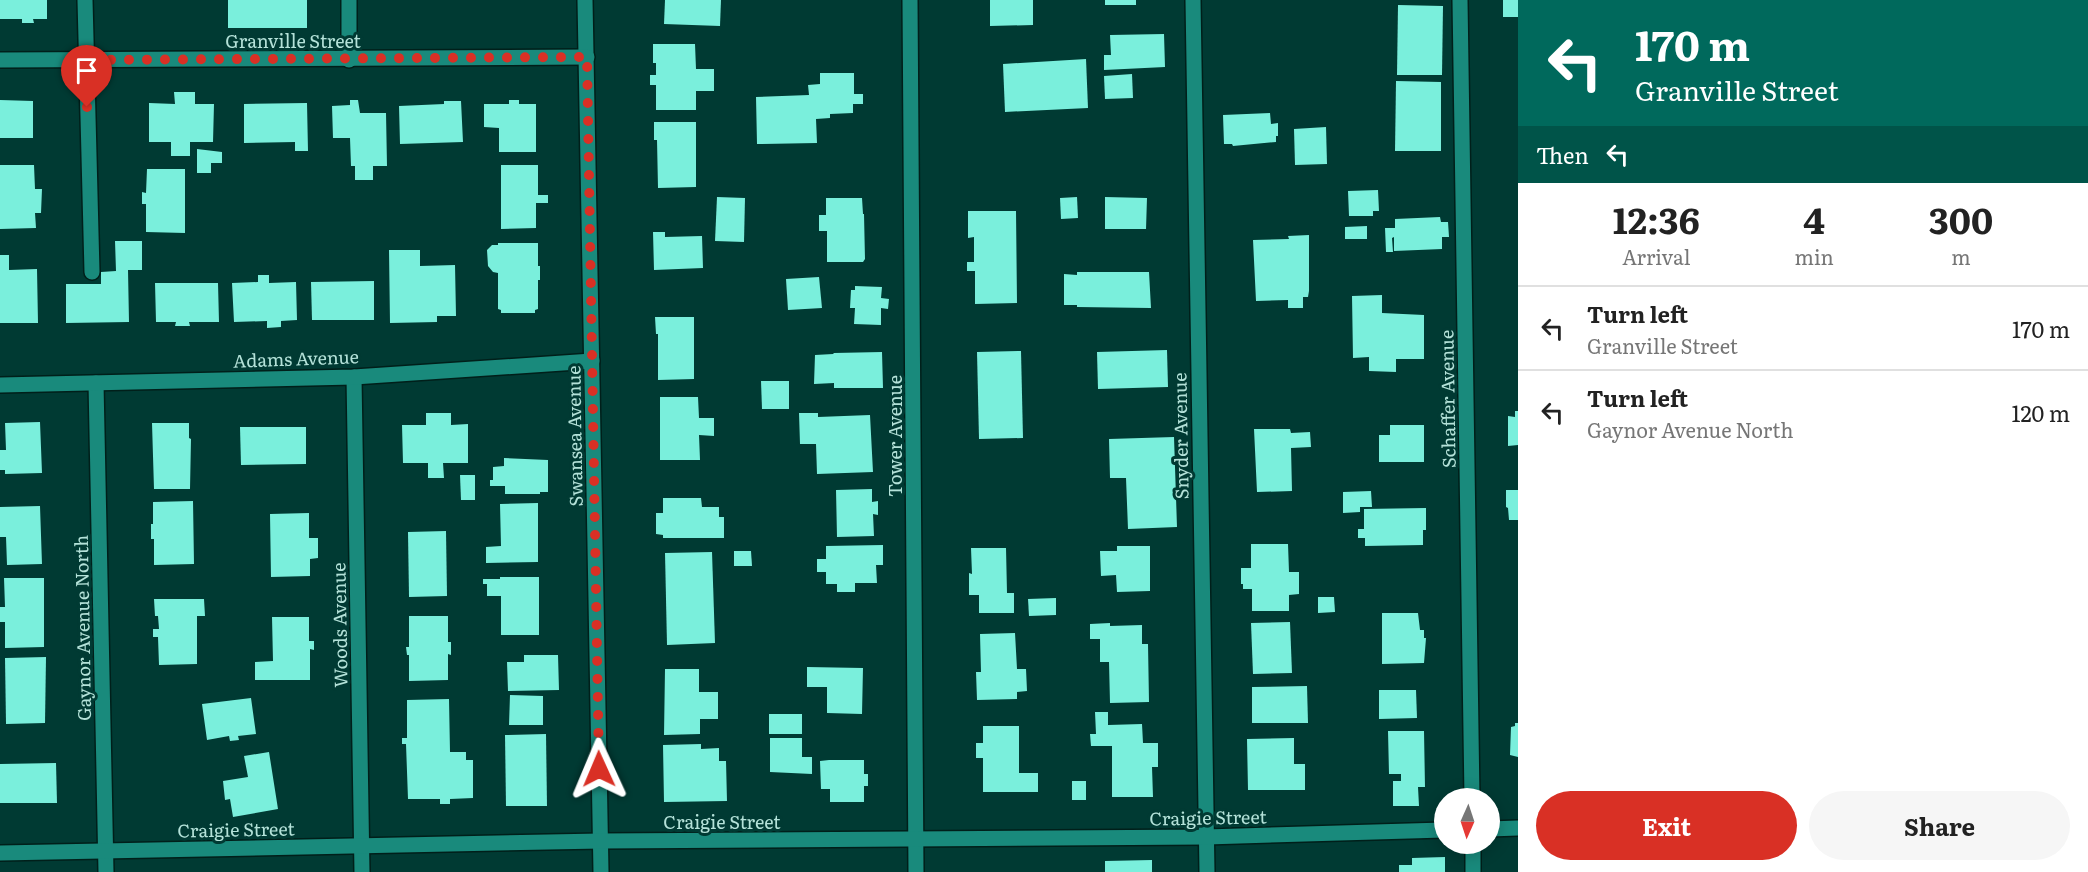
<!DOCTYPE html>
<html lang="en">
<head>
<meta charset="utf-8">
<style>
  :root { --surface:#fff; --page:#f6f6f6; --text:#222; --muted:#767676; --line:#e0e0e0; --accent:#d93025 }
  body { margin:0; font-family:Literata,serif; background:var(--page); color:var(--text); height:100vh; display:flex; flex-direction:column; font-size:22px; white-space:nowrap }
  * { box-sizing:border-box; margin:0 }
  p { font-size:20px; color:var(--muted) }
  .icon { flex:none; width:33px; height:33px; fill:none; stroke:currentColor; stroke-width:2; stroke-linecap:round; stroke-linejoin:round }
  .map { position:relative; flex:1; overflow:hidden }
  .panel { display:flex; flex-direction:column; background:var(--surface); width:570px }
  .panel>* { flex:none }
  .hud { background:#00695c; color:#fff; overflow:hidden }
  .needle { width:39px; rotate:183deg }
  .buttons { position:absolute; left:1434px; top:788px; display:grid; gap:12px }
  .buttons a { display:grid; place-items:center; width:66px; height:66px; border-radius:50%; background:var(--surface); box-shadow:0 3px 15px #0003; font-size:30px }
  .pin { position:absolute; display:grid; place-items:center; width:51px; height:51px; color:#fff; margin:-62px -26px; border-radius:50% 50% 50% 0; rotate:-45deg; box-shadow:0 0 6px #0007 }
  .pin .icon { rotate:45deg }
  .me { position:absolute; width:66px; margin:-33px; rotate:359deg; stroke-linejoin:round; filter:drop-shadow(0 0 4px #0008) }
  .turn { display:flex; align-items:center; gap:21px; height:126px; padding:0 18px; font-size:27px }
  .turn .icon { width:78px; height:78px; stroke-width:2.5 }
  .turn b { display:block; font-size:42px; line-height:51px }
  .then { display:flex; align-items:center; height:57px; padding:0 18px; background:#0003; gap:12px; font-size:22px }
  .eta { display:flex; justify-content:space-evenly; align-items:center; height:102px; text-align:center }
  .eta b { font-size:36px; font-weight:700; line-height:42px }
  .action { display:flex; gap:12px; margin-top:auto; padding:12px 18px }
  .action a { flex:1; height:69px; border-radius:36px; background:var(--accent); color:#fff; font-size:24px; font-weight:700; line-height:69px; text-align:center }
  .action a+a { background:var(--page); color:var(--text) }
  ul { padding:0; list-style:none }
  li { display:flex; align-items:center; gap:18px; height:84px; padding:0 18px; border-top:2px solid var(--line) }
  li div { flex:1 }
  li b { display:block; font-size:22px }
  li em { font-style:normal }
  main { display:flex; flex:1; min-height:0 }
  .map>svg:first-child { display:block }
</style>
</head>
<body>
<main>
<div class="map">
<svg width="1518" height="872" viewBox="0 0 1518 872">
  <rect width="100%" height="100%" fill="#003a33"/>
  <!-- building -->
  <g fill="#7aefdc">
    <polygon points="0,0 47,0 47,19 33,19 34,23 22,23 22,19 0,19"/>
    <rect x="228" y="0" width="79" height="28"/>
    <polygon points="665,0 721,0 720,26 664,24"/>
    <polygon points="990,0 1033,0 1033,25 990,26"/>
    <rect x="1105" y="0" width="31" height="5"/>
    <rect x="1503" y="0" width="15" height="17"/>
    <polygon points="1398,5 1443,6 1442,75 1397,75"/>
    <polygon points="1164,34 1165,67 1104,70 1104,55 1111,55 1110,35"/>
    <polygon points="653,44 695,44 696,69 714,69 714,91 696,91 696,110 656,110 656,85 650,85 650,75 656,75 656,63 653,63"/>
    <polygon points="1086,59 1088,108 1005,112 1003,64"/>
    <polygon points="820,73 854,73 854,94 863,94 863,104 853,104 853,113 830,114 830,118 816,119 817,143 757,144 756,97 809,95 808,85 820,84"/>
    <polygon points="1132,74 1133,98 1105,99 1104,76"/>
    <polygon points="1396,81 1441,82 1441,151 1395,151"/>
    <polygon points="174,92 195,92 195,104 214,104 213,142 190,142 190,156 171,156 171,142 149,142 149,103 175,104"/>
    <polygon points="0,100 33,101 33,138 0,138"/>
    <polygon points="350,100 358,100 360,113 386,113 387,166 373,166 373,180 355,180 355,166 351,166 350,138 333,138 332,106 350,105"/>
    <polygon points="509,100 519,100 519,104 536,104 536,152 499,152 499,128 484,127 484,104 509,104"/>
    <polygon points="444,101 461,101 463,142 400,144 399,106 444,104"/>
    <polygon points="307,103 308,151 295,151 295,142 244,143 244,104"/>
    <polygon points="1270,113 1271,124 1278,123 1278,136 1276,136 1276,142 1233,146 1232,144 1224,144 1223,115"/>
    <polygon points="654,122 696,122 696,187 658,188 657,140 654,140"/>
    <polygon points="1326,127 1327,164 1295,165 1294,129"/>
    <polygon points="197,149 222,152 222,163 211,163 211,173 197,173"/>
    <polygon points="0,165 34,165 35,189 42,189 41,213 35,213 36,228 0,229"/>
    <polygon points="501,165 538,165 538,195 548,195 548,203 536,203 536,228 501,229"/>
    <polygon points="147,169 185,169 185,233 146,232 146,204 142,204 142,192 146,193"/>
    <polygon points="1378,190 1379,211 1373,211 1373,216 1349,216 1348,191"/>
    <polygon points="717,197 745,198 744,242 715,241"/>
    <polygon points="1077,197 1078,218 1061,219 1060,198"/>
    <polygon points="1105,197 1147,198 1146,229 1105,229"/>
    <polygon points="826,198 862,198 863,214 864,214 865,259 863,262 827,262 827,231 819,231 819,215 826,215"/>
    <polygon points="968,211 1016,211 1017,303 975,304 975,271 967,271 967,262 974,262 974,237 968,238"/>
    <polygon points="1440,217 1441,222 1448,222 1449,237 1442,237 1442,249 1394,251 1394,237 1392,238 1393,252 1386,252 1385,228 1395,228 1395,219"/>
    <polygon points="1367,226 1367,239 1345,239 1345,227"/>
    <polygon points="653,232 665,232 665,237 702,236 703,268 654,270"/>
    <polygon points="1309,235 1309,291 1308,297 1303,297 1303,308 1288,308 1288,300 1256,301 1253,240 1289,239 1288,236"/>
    <polygon points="115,241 142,241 142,270 128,270 129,322 66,323 66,284 101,284 101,272 116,271"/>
    <polygon points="498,243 538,243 538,266 540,266 540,280 538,280 538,309 535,310 535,313 501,313 501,310 498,309 498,273 493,272 488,266 487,250 492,245 498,245"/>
    <polygon points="389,250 420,250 420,266 455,265 456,316 437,316 437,322 390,323"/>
    <polygon points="0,255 9,255 9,270 37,269 38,323 0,323"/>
    <polygon points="1077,272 1149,272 1151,308 1077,307 1077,305 1064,305 1064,274 1077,275"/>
    <polygon points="258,275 269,275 269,283 296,282 297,320 281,321 281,327 267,328 267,321 234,322 232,283 258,282"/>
    <polygon points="819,277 822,308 788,310 786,279"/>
    <polygon points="374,281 374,320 312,320 311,282"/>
    <polygon points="155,283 218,283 219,322 189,322 190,326 175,326 176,322 156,322"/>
    <polygon points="855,286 882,287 881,298 889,299 888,309 881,308 881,325 854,324 855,308 850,308 851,290 855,290"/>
    <polygon points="1382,295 1382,313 1424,315 1424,359 1396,359 1396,372 1369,371 1369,357 1353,358 1352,296"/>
    <polygon points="655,317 694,317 694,379 658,380 658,334 656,334"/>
    <polygon points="1167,350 1168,387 1098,389 1097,352"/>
    <polygon points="1021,351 1023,438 979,439 977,352"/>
    <polygon points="882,352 883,388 834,388 834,383 814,384 815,355 833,354 834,353"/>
    <polygon points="761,381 789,381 789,409 762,409"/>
    <polygon points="660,397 698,397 699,418 714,418 714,436 699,435 700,460 660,460"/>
    <polygon points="1515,411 1518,411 1518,445 1508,446 1508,416 1515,417"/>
    <polygon points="426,413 451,413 451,425 468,424 468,463 443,463 444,478 428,478 428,463 403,463 402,425 426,425"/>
    <polygon points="799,413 818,413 818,417 870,415 873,472 817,474 816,444 800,444"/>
    <polygon points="40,422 42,473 5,474 5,470 0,470 0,450 6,450 5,423"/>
    <polygon points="152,423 189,423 189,438 191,439 190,489 154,489"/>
    <polygon points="1390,425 1424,425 1424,462 1379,462 1379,435 1390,435"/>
    <polygon points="240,427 306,427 306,464 241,465"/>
    <polygon points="1254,429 1290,429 1291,433 1310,432 1311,447 1291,448 1292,491 1257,492"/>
    <polygon points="1174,437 1177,527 1128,529 1126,478 1110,478 1109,439"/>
    <polygon points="504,458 548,460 548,492 540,492 540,494 505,494 505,486 490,486 490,480 493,480 493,467 504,466"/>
    <polygon points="460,475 475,475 475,500 461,500"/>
    <polygon points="872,489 872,502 878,501 878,515 873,514 874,536 837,537 836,490"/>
    <polygon points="1506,490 1518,490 1518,520 1509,520 1508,508 1506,507"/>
    <polygon points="1371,491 1372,507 1360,507 1360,512 1343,513 1343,492"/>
    <polygon points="663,498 701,498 702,507 719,507 719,517 724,517 724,538 663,538 663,535 656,534 656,513 663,513"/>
    <polygon points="193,501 194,564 154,565 154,539 151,539 151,524 153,524 153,502"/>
    <polygon points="538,503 538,562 486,563 486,547 501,546 500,504"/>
    <polygon points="40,506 42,564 7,565 6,537 0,537 0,507"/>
    <polygon points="1426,508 1426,530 1423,530 1423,545 1365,546 1365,538 1358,538 1358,529 1364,529 1364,509"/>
    <polygon points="309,513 309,538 318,538 318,558 310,559 310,576 271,577 270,514"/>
    <polygon points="446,531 447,596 409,597 408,532"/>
    <polygon points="1251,544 1288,544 1289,572 1299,572 1299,594 1289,595 1289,611 1252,611 1252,589 1243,589 1243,584 1241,584 1241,568 1251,568"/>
    <polygon points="883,545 883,565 876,565 877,583 855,583 855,592 837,592 837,584 826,584 826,572 817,572 817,559 826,559 826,546"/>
    <polygon points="1117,546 1150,546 1150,591 1117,592 1116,575 1101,576 1100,551 1117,551"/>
    <polygon points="971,548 1006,548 1007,593 1014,593 1014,613 979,613 979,595 969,595 969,573 972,574"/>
    <polygon points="734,551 751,551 752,566 734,566"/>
    <polygon points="712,552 715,643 667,645 665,553"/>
    <polygon points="500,577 539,577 539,635 501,635 501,596 487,596 487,584 483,584 483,579 500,579"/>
    <polygon points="4,578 44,578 44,647 5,648 5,622 0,622 0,607 5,607"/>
    <polygon points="1318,597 1334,597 1335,612 1318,613"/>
    <polygon points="1056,598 1056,615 1029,616 1028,599"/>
    <polygon points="154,599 204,599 205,616 197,616 197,664 159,665 158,637 153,637 153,629 159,629 158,616 155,616"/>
    <polygon points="1382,613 1418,613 1420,630 1424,630 1424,638 1426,638 1424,663 1382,664"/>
    <polygon points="409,616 448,616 448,642 451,642 451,655 448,654 448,680 409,681 409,655 407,655 406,647 409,647"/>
    <polygon points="272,617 309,617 309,641 314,641 314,650 310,649 310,680 255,680 255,662 273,661"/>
    <polygon points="1290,622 1292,673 1253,674 1251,623"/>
    <polygon points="1110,623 1110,626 1142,625 1142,644 1148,644 1149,702 1110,703 1109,662 1100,662 1100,639 1090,639 1090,624"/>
    <polygon points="1015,633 1017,669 1026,669 1027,691 1017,692 1017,699 977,700 976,672 981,672 980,634"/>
    <polygon points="524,655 558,655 559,690 508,691 507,662 524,662"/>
    <polygon points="46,657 45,723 6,724 5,658"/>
    <polygon points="807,667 863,668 862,714 827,713 827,687 807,687"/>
    <polygon points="665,669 699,669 699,692 718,692 718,719 700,719 700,734 664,735"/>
    <polygon points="1307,686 1308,723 1252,723 1252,687"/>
    <polygon points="1379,690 1416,690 1417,718 1379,719"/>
    <polygon points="510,695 543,696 543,725 509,725"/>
    <polygon points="251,698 256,734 238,736 239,740 230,741 229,736 207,740 202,704"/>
    <polygon points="449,699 450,752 466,752 466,760 473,760 473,798 450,799 450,804 440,804 440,799 408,799 406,744 402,744 402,738 407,738 407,700"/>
    <polygon points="1095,712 1108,712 1108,725 1142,724 1143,743 1158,743 1158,767 1152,767 1153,797 1112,797 1112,746 1091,746 1090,734 1096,734"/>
    <rect x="769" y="714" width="33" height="20"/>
    <polygon points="1515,723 1518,723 1518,757 1510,755 1511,727 1515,726"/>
    <polygon points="983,726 1019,726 1019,773 1038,773 1038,792 983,792 983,758 976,758 976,743 983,743"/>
    <polygon points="1388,731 1424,731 1425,787 1418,787 1419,806 1393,806 1393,781 1401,781 1401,774 1389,774"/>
    <polygon points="546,734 547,806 506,806 505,735"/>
    <polygon points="770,738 802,738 802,757 812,757 812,774 770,772"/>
    <polygon points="1294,738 1294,764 1305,764 1305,790 1248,790 1247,739"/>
    <polygon points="701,744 701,749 719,748 719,761 726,761 727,801 664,802 663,745"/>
    <polygon points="269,752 278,809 233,817 230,799 225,800 223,781 248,777 244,756"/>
    <polygon points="829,760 864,760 864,774 868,774 868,786 864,786 864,802 830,802 830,789 821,789 820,761"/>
    <polygon points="56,763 57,803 0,803 0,764"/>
    <rect x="1072" y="781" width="14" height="19"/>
    <polygon points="1445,857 1445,872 1399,872 1399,865 1412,865 1412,858"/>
    <polygon points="1152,860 1152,872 1105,872 1105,861"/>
  </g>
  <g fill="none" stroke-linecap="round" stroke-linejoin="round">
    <defs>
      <g id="minor">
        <polyline points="85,0 92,272"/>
        <polyline points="349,0 349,60"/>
        <polyline points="585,0 601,872"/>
        <polyline points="910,0 916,872"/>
        <polyline points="1193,0 1207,872"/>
        <polyline points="1460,0 1472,798"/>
        <polyline points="0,60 587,57"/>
        <polyline points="354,377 362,872"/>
        <polyline points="96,383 106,872"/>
        <polyline points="0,385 354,377 592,361"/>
        <polyline points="1490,829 1518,828"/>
        <polyline points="1473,843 1473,872"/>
        <polyline points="0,853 601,841 1206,837 1444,830"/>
      </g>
    </defs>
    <!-- minor casing -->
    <use href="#minor" stroke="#001f1a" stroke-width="18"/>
    <!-- minor -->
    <use href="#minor" stroke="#198a7c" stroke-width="15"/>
  </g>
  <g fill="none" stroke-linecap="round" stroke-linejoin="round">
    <!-- route -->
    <polyline stroke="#d93025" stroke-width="10" stroke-dasharray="0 18" points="87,107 86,60 587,57 599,769"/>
  </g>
  <g text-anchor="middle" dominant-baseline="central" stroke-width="6" stroke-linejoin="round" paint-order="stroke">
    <!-- street labels -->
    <g font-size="18" fill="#b4e2d9" stroke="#003a33">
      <text x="293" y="40">Granville Street</text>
      <text transform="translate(296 358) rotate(-2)">Adams Avenue</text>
      <text transform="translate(1447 399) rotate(-91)">Schaffer Avenue</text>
      <text transform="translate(574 436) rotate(-91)">Swansea Avenue</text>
      <text transform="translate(894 436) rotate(-90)">Tower Avenue</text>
      <text transform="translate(1180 436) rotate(-91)">Snyder Avenue</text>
      <text transform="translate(339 625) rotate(-91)">Woods Avenue</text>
      <text transform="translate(82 628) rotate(-91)">Gaynor Avenue North</text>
      <text transform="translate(1208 817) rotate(-1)">Craigie Street</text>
      <text x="722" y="821">Craigie Street</text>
      <text transform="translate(236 829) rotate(-1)">Craigie Street</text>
    </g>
  </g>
</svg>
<div class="buttons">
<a><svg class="needle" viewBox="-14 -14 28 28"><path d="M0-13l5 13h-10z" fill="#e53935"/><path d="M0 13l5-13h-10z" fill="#767676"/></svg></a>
</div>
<div class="pin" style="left:87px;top:107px;background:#d93025"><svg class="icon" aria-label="arrive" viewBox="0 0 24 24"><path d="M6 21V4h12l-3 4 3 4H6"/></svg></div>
<svg class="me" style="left:599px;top:769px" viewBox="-20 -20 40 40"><path d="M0-17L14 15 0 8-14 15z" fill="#d93025" stroke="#fff" stroke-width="4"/></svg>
</div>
<section class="panel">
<div class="hud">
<div class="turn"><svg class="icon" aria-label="left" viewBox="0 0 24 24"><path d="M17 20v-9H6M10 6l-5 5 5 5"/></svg><div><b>170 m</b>Granville Street</div></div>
<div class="then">Then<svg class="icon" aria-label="left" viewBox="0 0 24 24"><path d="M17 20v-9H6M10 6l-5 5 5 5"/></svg></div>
</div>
<div class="eta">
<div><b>12:36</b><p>Arrival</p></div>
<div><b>4</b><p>min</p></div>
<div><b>300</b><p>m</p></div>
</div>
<ul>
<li><svg class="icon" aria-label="left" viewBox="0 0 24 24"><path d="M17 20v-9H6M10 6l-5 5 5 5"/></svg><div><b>Turn left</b><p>Granville Street</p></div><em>170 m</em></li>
<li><svg class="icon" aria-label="left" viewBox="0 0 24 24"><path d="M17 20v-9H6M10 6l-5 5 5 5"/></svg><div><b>Turn left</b><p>Gaynor Avenue North</p></div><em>120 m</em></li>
</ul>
<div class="action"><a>Exit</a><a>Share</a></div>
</section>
</main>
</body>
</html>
